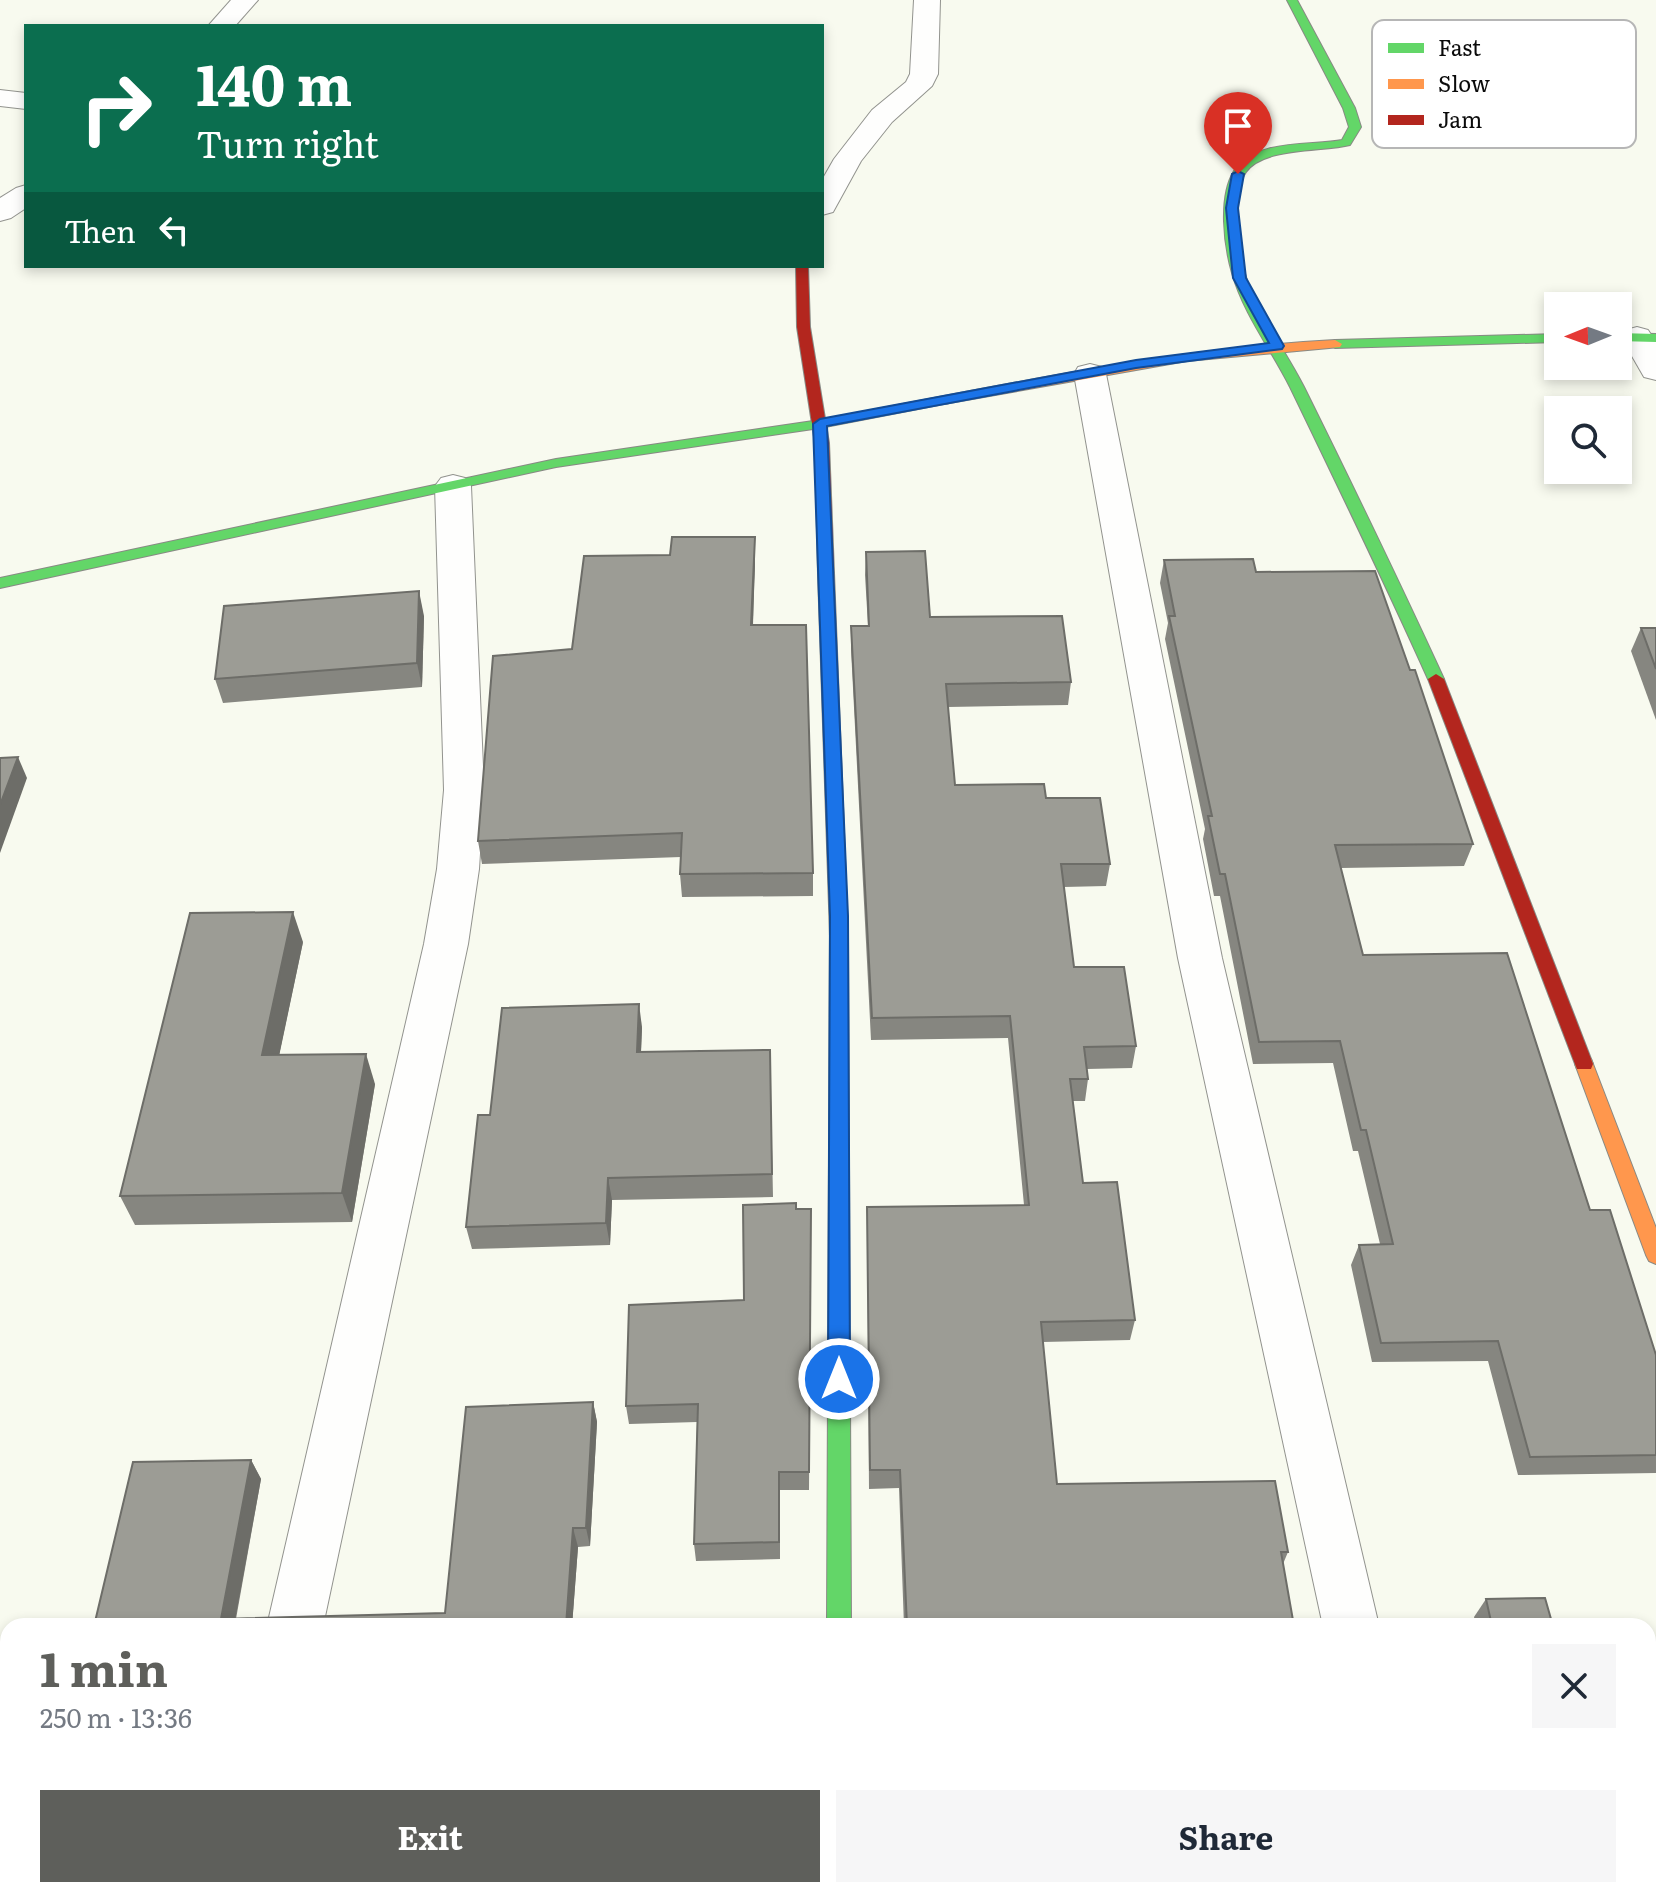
<!DOCTYPE html>
<html lang="en">
<head>
<meta charset="utf-8">
<style>
  :root { --surface:#fff; --page:#f6f6f7; --text:#1f2937; --muted:#747a83; --accent:#5e5f5b }
  body { margin:0; font-family:Literata,serif; background:var(--page); color:var(--text); height:100vh; display:flex; flex-direction:column; font-size:30px; white-space:nowrap }
  * { box-sizing:border-box; margin:0 }
  p { font-size:26px; color:var(--muted) }
  .icon { flex:none; width:44px; height:44px; fill:none; stroke:currentColor; stroke-width:2; stroke-linecap:round; stroke-linejoin:round }
  .map { position:relative; flex:1; overflow:hidden }
  .details { position:absolute; left:0px; top:1618px; width:1656px; height:280px; display:flex; flex-direction:column; background:var(--surface); border-radius:24px 24px 0 0; box-shadow:0 4px 12px #0003 }
  .details>* { flex:none }
  .banner { position:absolute; left:24px; top:24px; width:800px; height:244px; border-radius:0px; box-shadow:0 4px 12px #0003; background:#0b6e4f; color:#fff; overflow:hidden }
  .needle { width:52px; rotate:269deg }
  .fabs { position:absolute; left:1544px; top:292px; display:grid; gap:16px }
  .fabs a { display:grid; place-items:center; width:88px; height:88px; border-radius:0px; background:var(--surface); box-shadow:0 4px 12px #0003; font-size:40px }
  .pin { position:absolute; display:grid; place-items:center; width:68px; height:68px; color:#fff; margin:-82px -34px; border-radius:50% 50% 50% 0; rotate:-45deg; box-shadow:0 0 8px #0007 }
  .pin .icon { rotate:45deg }
  .me { position:absolute; width:88px; margin:-44px; rotate:0deg; stroke-linejoin:round; filter:drop-shadow(0 0 6px #0008) }
  .turn { display:flex; align-items:center; gap:28px; height:168px; padding:0 40px; font-size:36px }
  .turn .icon { width:104px; height:104px; stroke-width:2.5 }
  .turn b { display:block; font-size:56px; line-height:68px }
  .then { display:flex; align-items:center; height:76px; padding:0 40px; background:#0003; gap:16px; font-size:30px }
  .round { display:grid; place-items:center; flex:none; width:84px; height:84px; border-radius:0px; background:var(--page) }
  .headline { display:flex; align-items:center; justify-content:space-between; height:136px; padding:0 40px }
  h1 { font-size:48px; font-weight:700; line-height:60px; color:var(--accent) }
  .button { display:flex; gap:16px; margin-top:auto; padding:16px 40px }
  .button a { flex:1; height:92px; border-radius:0px; background:var(--accent); color:#fff; font-size:32px; font-weight:700; line-height:92px; text-align:center }
  .button a+a { background:var(--page); color:var(--text) }
  .map>svg:first-child { display:block }
</style>
</head>
<body>
<div class="map">
<svg width="1656" height="1898" viewBox="0 0 1656 1898">
  <rect width="100%" height="100%" fill="#f8faef"/>
  <g fill="none" stroke-linecap="round" stroke-linejoin="round">
    <defs>
      <g id="street">
        <polygon points="231,0 258,0 235,26 208,26"/>
        <polygon points="914,0 940,0 938,74 932,86 892,122 861,161 833,212 822,215 822,180 834,159 872,110 906,82 910,74"/>
        <polygon points="0,90 26,93 26,109 0,106"/>
        <polygon points="26,185 26,208 11,218 0,221 0,198 16,188"/>
        <polygon points="1637,327 1648,330 1656,342 1656,380 1644,377 1621,337 1626,330"/>
        <polygon points="1090,364 1102,367 1106,374 1222,958 1379,1626 1323,1626 1178,958 1074,374 1078,367"/>
        <polygon points="453,475 465,478 471,486 484,790 479,869 468,944 323,1626 267,1626 424,944 437,869 444,790 435,486 441,478"/>
        <polygon points="206,1890 268,1890 266,1898 204,1898"/>
        <rect x="809" y="1890" width="62" height="8"/>
        <polygon points="1376,1890 1438,1890 1439,1898 1377,1898"/>
      </g>
      <g id="fast">
        <path d="M1287 0H1297L1355 108 1361 127 1350 145C1323 152 1263 147 1246 172 1231 194 1238 249 1245 274 1257 315 1285 349 1304 387 1352 484 1399 581 1444 679L1436 684 1428 679C1384 581 1337 484 1290 387 1271 349 1244 315 1232 273 1224 245 1218 197 1234 171 1254 139 1309 146 1342 140L1349 127 1343 108Z"/>
        <polygon points="1618,333 1656,334 1656,342 1618,341"/>
        <polygon points="1558,334 1558,342 1335,348 1328,344 1335,340"/>
        <polygon points="944,396 951,400 949,403 820,428 556,467 0,588 0,578 556,459 820,420"/>
        <polygon points="839,929 848,936 851,1626 827,1626 830,936"/>
      </g>
      <g id="slow">
        <path d="M1335 340 1342 344 1340 347 1187 361 944 404 937 400 944 396C1074 371 1203 347 1335 340Z"/>
        <polygon points="826,568 834,573 848,936 839,943 830,936 818,573"/>
        <polygon points="1584,1056 1591,1059 1593,1064 1656,1228 1656,1264 1649,1261 1646,1255 1575,1064 1577,1059"/>
      </g>
      <g id="jam">
        <polygon points="796,266 808,266 810,327 829,443 834,573 826,578 818,573 815,443 797,327"/>
        <polygon points="1436,674 1444,679 1593,1064 1591,1069 1577,1069 1575,1064 1428,679"/>
      </g>
    </defs>
    <!-- street casing -->
    <use href="#street" stroke="#92938e" stroke-width="2"/>
    <!-- fast casing -->
    <use href="#fast" stroke="#888984" stroke-width="2"/>
    <!-- slow casing -->
    <use href="#slow" stroke="#888984" stroke-width="2"/>
    <!-- jam casing -->
    <use href="#jam" stroke="#888984" stroke-width="2"/>
    <!-- street -->
    <use href="#street" fill="#fefefd" fill-rule="evenodd"/>
    <!-- fast -->
    <use href="#fast" fill="#63d668" fill-rule="evenodd"/>
    <!-- slow -->
    <use href="#slow" fill="#ff974d" fill-rule="evenodd"/>
    <!-- jam -->
    <use href="#jam" fill="#b3261e" fill-rule="evenodd"/>
  </g>
  <!-- wall -->
  <g fill="#868680">
    <polygon points="866,552 930,617 1071,682 1068,705 948,707 955,785 1046,798 1110,864 1106,886 1064,887 1074,967 1136,1046 1132,1068 1087,1069 1088,1079 1085,1101 1073,1101 1083,1183 1135,1320 1130,1340 1043,1342 1057,1484 1288,1552 1283,1564 1294,1626 904,1626 899,1488 869,1489 867,1207 1024,1205 1008,1038 871,1040 851,649 851,626 868,626 865,575"/>
    <polygon points="1164,560 1256,572 1410,670 1473,844 1464,866 1341,868 1363,955 1590,1210 1656,1355 1656,1473 1518,1475 1488,1361 1372,1362 1351,1265 1359,1245 1380,1244 1358,1151 1353,1151 1333,1063 1253,1064 1220,896 1214,896 1203,839 1205,829 1165,639 1168,623 1160,583"/>
    <polygon points="755,561 753,625 813,873 813,896 682,897 680,874 681,857 482,864 478,841"/>
    <polygon points="424,616 422,687 223,703 215,679"/>
    <polygon points="1641,628 1656,628 1656,720 1631,651"/>
    <polygon points="303,942 279,1055 375,1084 352,1222 135,1225 120,1196"/>
    <polygon points="642,1027 641,1052 770,1050 773,1197 612,1200 610,1245 472,1249 466,1227"/>
    <polygon points="796,1209 811,1209 809,1490 780,1490 780,1559 696,1561 694,1544 697,1422 629,1424 626,1406 744,1300"/>
    <polygon points="593,1402 597,1422 590,1546 578,1547 572,1626 94,1626 251,1460 261,1479 236,1619 445,1613"/>
    <polygon points="1486,1599 1553,1626 1476,1626 1474,1617"/>
    <polygon points="1472,1890 1626,1890 1628,1897 1656,1898 1474,1898"/>
  </g>
  <!-- shaded-wall -->
  <g fill="#6d6d68">
    <polygon points="755,537 755,561 752,649 751,625"/>
    <polygon points="419,591 424,616 422,687 417,663"/>
    <polygon points="18,757 27,778 0,853 0,805"/>
    <polygon points="293,912 303,942 273,1085 262,1055"/>
    <polygon points="639,1004 642,1027 640,1075 637,1052"/>
    <polygon points="366,1054 375,1084 352,1222 342,1193"/>
    <polygon points="608,1178 612,1200 610,1245 606,1223"/>
    <polygon points="593,1402 597,1422 590,1546 586,1528"/>
    <polygon points="251,1460 261,1479 234,1626 221,1619"/>
    <polygon points="573,1528 578,1547 572,1626 566,1626"/>
    <polygon points="539,1890 545,1890 545,1898 538,1898"/>
  </g>
  <!-- building -->
  <g fill="#9c9c95" stroke="#6d6d68" stroke-width="2">
    <polygon points="672,537 755,537 751,625 806,625 813,873 680,874 682,833 478,841 493,656 572,649 584,556 670,555"/>
    <polygon points="925,551 930,617 1062,616 1071,682 946,684 955,785 1044,784 1046,798 1100,798 1110,864 1061,864 1074,967 1124,967 1136,1046 1084,1047 1088,1079 1070,1079 1083,1183 1117,1182 1135,1320 1041,1322 1057,1484 1275,1481 1288,1552 1281,1552 1294,1626 907,1626 900,1470 870,1470 867,1207 1029,1205 1010,1016 872,1018 851,626 869,626 866,552"/>
    <polygon points="1253,559 1256,572 1375,571 1410,670 1415,670 1473,844 1335,845 1363,955 1507,953 1590,1210 1610,1210 1656,1355 1656,1455 1530,1457 1498,1341 1381,1343 1359,1245 1393,1244 1366,1130 1361,1130 1340,1041 1259,1042 1225,874 1220,874 1208,816 1212,816 1169,616 1175,616 1164,560"/>
    <polygon points="419,591 417,663 215,679 224,606"/>
    <polygon points="1641,628 1656,628 1656,669"/>
    <polygon points="18,757 0,805 0,758"/>
    <polygon points="293,912 262,1055 366,1054 342,1193 120,1196 190,913"/>
    <polygon points="639,1004 637,1052 770,1050 772,1174 608,1178 606,1223 466,1227 478,1115 490,1115 502,1008"/>
    <polygon points="796,1203 796,1209 811,1209 809,1472 779,1472 779,1542 694,1544 698,1404 626,1406 629,1305 744,1300 743,1205"/>
    <polygon points="593,1402 586,1528 573,1528 566,1626 94,1626 133,1462 251,1460 221,1619 445,1613 466,1407"/>
    <polygon points="1545,1598 1553,1626 1492,1626 1486,1599"/>
    <polygon points="477,1890 539,1890 538,1898 476,1898"/>
    <polygon points="882,1890 1304,1890 1306,1898 882,1898"/>
    <polygon points="1489,1890 1626,1890 1628,1897 1656,1896 1656,1898 1491,1898"/>
  </g>
  <!-- route -->
  <polygon fill="#1a73e8" stroke="#114b97" stroke-width="2" points="1238,171 1244,174 1238,208 1246,278 1284,346 1282,349 1136,368 827,426 848,916 850,1379 847,1386 839,1389 831,1386 828,1379 830,916 813,424 820,419 1136,360 1269,343 1233,278 1226,208 1232,174"/>
  <!-- legend -->
  <rect x="1372" y="20" width="264" height="128" rx="12" fill="#fff" stroke="#b6b6b6" stroke-width="2"/>
  <rect x="1388" y="43" width="36" height="10" fill="#63d668"/>
  <rect x="1388" y="79" width="36" height="10" fill="#ff974d"/>
  <rect x="1388" y="115" width="36" height="10" fill="#b3261e"/>
  <g font-size="22" fill="#0b0b0b">
    <text x="1438" y="56">Fast</text>
    <text x="1438" y="92">Slow</text>
    <text x="1438" y="128">Jam</text>
  </g>
</svg>
<div class="fabs">
<a><svg class="needle" viewBox="-14 -14 28 28"><path d="M0-13l5 13h-10z" fill="#e53935"/><path d="M0 13l5-13h-10z" fill="#747a83"/></svg></a>
<a><svg class="icon" aria-label="search" viewBox="0 0 24 24"><circle cx="10" cy="10" r="6"/><path d="M15 15l6 6"/></svg></a>
</div>
<div class="pin" style="left:1238px;top:174px;background:#d93025"><svg class="icon" aria-label="arrive" viewBox="0 0 24 24"><path d="M6 21V4h12l-3 4 3 4H6"/></svg></div>
<svg class="me" style="left:839px;top:1379px" viewBox="-20 -20 40 40"><circle r="17" fill="#1a73e8" stroke="#fff" stroke-width="3"/><path d="M0-11L8 9 0 5-8 9z" fill="#fff"/></svg>
<div class="banner">
<div class="turn"><svg class="icon" aria-label="right" viewBox="0 0 24 24"><path d="M7 20v-9h11M14 6l5 5-5 5"/></svg><div><b>140 m</b>Turn right</div></div>
<div class="then">Then<svg class="icon" aria-label="left" viewBox="0 0 24 24"><path d="M17 20v-9H6M10 6l-5 5 5 5"/></svg></div>
</div>
<section class="details">
<div class="headline"><div><h1>1 min</h1><p>250 m · 13:36</p></div><a class="round"><svg class="icon" aria-label="close" viewBox="0 0 24 24"><path d="M6 6l12 12M18 6L6 18"/></svg></a></div>
<div class="button"><a>Exit</a><a>Share</a></div>
</section>
</div>
</body>
</html>
